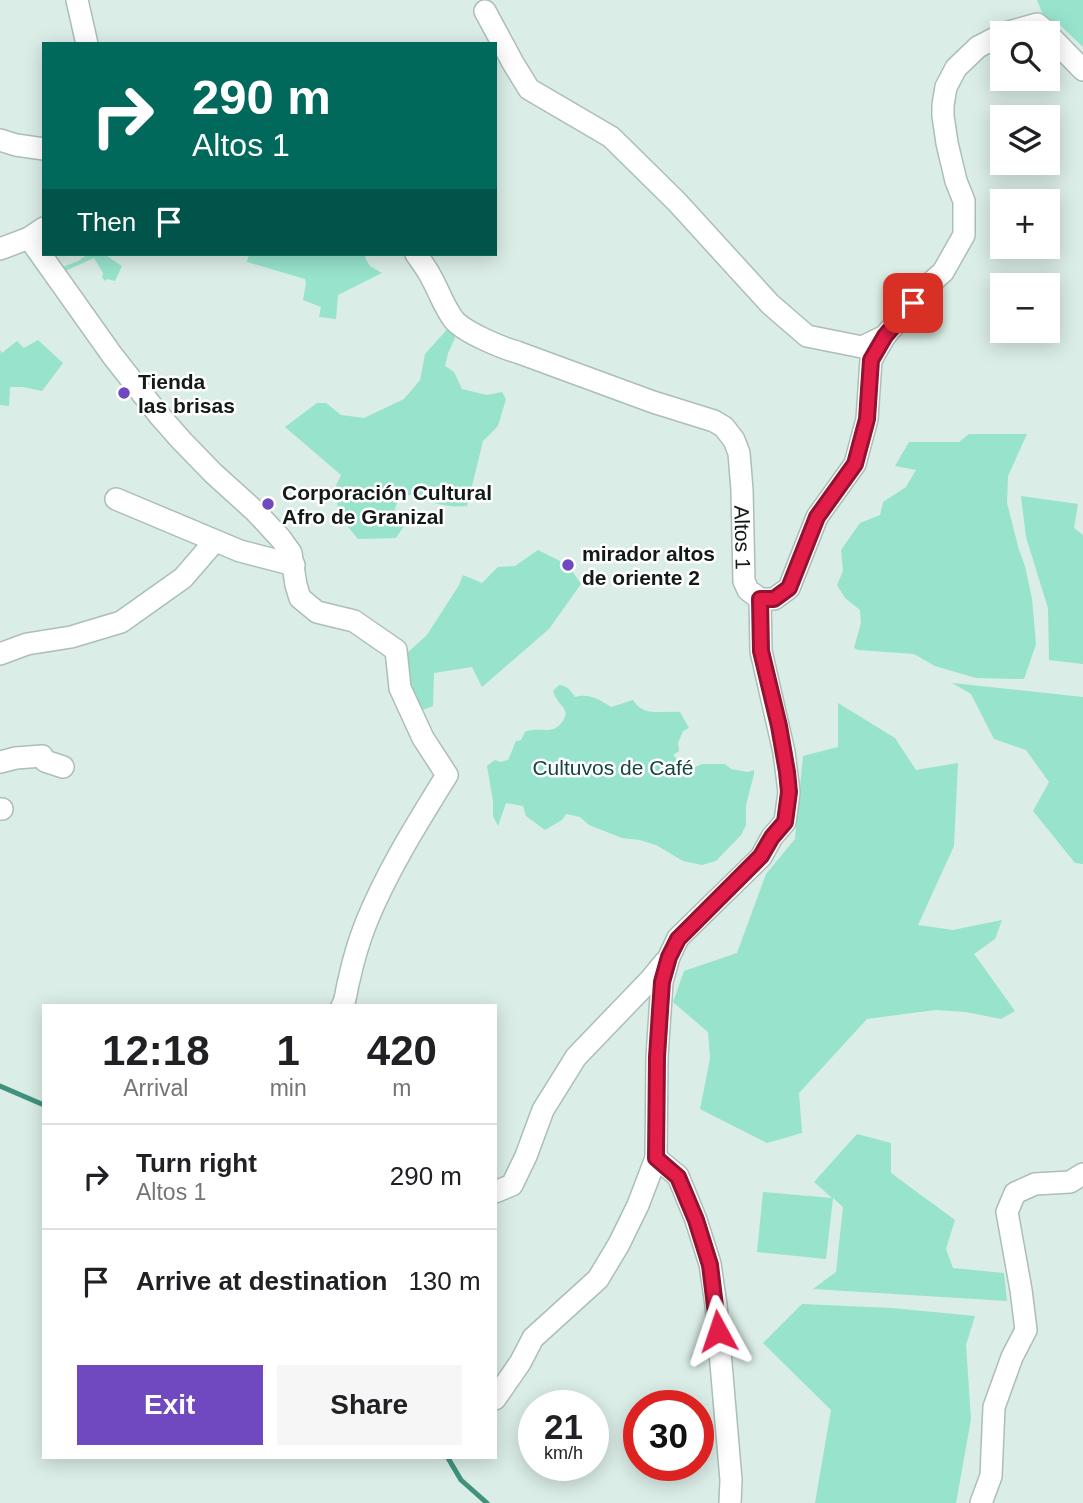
<!DOCTYPE html>
<html lang="en">
<head>
<meta charset="utf-8">
<style>
  :root { --surface:#fff; --page:#f6f6f6; --text:#202124; --muted:#757577; --line:#e0e0e0; --accent:#7049c1 }
  body { margin:0; font-family:Helvetica,sans-serif; background:var(--page); color:var(--text); height:100vh; display:flex; flex-direction:column; font-size:26px; white-space:nowrap }
  * { box-sizing:border-box; margin:0 }
  p { font-size:23px; color:var(--muted) }
  .icon { flex:none; width:38px; height:38px; fill:none; stroke:currentColor; stroke-width:2; stroke-linecap:round; stroke-linejoin:round }
  .map { position:relative; flex:1; overflow:hidden }
  .details { position:absolute; left:42px; top:1004px; width:455px; height:455px; display:flex; flex-direction:column; background:var(--surface); border-radius:0px; box-shadow:0 4px 18px #0003 }
  .details>* { flex:none }
  .hud { position:absolute; left:42px; top:42px; width:455px; height:214px; border-radius:0px; box-shadow:0 4px 18px #0003; background:#00695c; color:#fff; overflow:hidden }
  .tools { position:absolute; left:990px; top:21px; display:grid; gap:14px }
  .tools a { display:grid; place-items:center; width:70px; height:70px; border-radius:0px; background:var(--surface); box-shadow:0 4px 18px #0003; font-size:35px }
  .speed { position:absolute; left:518px; top:1390px; display:flex; gap:14px; font-size:35px; font-weight:700; text-align:center }
  .speed>* { display:grid; place-content:center; width:91px; height:91px; border-radius:50%; background:var(--surface); box-shadow:0 4px 18px #0003; line-height:1 }
  .speed small { font-size:18px; font-weight:400 }
  .speed .limit { border:10px solid #d22; background:#fff; color:#111 }
  .pin { position:absolute; display:grid; place-items:center; width:60px; height:60px; color:#fff; margin:-30px; border-radius:14px; box-shadow:0 4px 10px #0006 }
  .me { position:absolute; width:77px; margin:-38px; rotate:355deg; stroke-linejoin:round; filter:drop-shadow(0 0 5px #0008) }
  .turn { display:flex; align-items:center; gap:24px; height:147px; padding:0 35px; font-size:32px }
  .turn .icon { width:91px; height:91px; stroke-width:2.5 }
  .turn b { display:block; font-size:49px; line-height:60px }
  .then { display:flex; align-items:center; height:66px; padding:0 35px; background:#0003; gap:14px; font-size:26px }
  .eta { display:flex; justify-content:space-evenly; align-items:center; height:119px; text-align:center }
  .eta b { font-size:42px; font-weight:800; line-height:49px }
  .button { display:flex; gap:14px; margin-top:auto; padding:14px 35px }
  .button a { flex:1; height:80px; border-radius:0px; background:var(--accent); color:#fff; font-size:28px; font-weight:800; line-height:80px; text-align:center }
  .button a+a { background:var(--page); color:var(--text) }
  ul { padding:0; list-style:none }
  li { display:flex; align-items:center; gap:21px; height:105px; padding:0 35px; border-top:2px solid var(--line) }
  li div { flex:1 }
  li b { display:block; font-size:26px }
  li em { font-style:normal }
  .map>svg:first-child { display:block }
</style>
</head>
<body>
<div class="map">
<svg width="1083" height="1503" viewBox="0 0 1083 1503">
  <rect width="100%" height="100%" fill="#daede6"/>
  <!-- green -->
  <g fill="#97e3cc">
    <polygon points="1037,0 1083,0 1083,47 1060,25 1045,20"/>
    <polygon points="88,254 104,254 122,266 115,281 107,279 105,281 102,277 103,273 94,258 63,272 60,268 78,261"/>
    <polygon points="249,254 366,254 365,258 370,266 382,273 338,295 336,319 319,317 321,307 303,300 306,283 305,279 247,262"/>
    <path d="M451 325 455 338 448 353 445 366 454 372 462 389 487 395 502 392 506 399 498 426 483 441 467 506C447 508 430 503 412 494L398 500 394 512 404 526 396 538 358 539 339 516 335 488 341 475 285 427 317 403H326L341 415 364 418 404 399 420 380 425 354Z"/>
    <polygon points="38,340 63,363 42,391 23,387 10,387 9,406 0,405 0,350 2,353 17,341 24,348"/>
    <polygon points="969,434 1027,434 1008,476 1007,503 1019,550 1025,566 1032,599 1036,644 1024,679 976,678 935,666 914,654 858,650 854,648 861,623 860,610 845,598 837,585 843,571 841,550 860,523 880,515 883,502 906,487 916,470 895,466 909,442 959,442"/>
    <polygon points="1021,496 1078,504 1074,528 1083,535 1083,664 1049,660 1048,608 1026,537"/>
    <polygon points="538,550 568,565 581,584 549,629 482,687 472,667 434,673 433,706 420,711 405,672 407,653 427,635 459,585 463,575 482,583 498,567 515,566"/>
    <polygon points="952,683 1083,697 1083,864 1075,863 1033,811 1049,782 1026,750 994,739 971,694"/>
    <path d="M559 685C568 686 570 690 575 697 589 693 599 699 611 707L633 700C644 718 663 710 680 712L689 728 683 731 678 743 679 751 673 755 679 761 686 771 702 764H725L731 769 748 772 754 770V774L746 805V825L741 835 716 861 702 865 683 861 656 845 640 840 622 838 589 825 580 817 566 814 562 820 545 830 526 816 523 806 506 803 498 826 493 816V801L487 766 495 760 500 762 508 760 516 741 521 740 525 732C538 726 553 736 562 722 564 719 567 715 565 711 563 705 556 701 553 691Z"/>
    <polygon points="838,703 895,738 916,770 958,763 954,846 918,925 953,930 1002,920 995,939 974,954 1015,1011 1001,1019 966,1012 935,1010 867,1019 799,1093 802,1133 767,1143 700,1109 710,1059 708,1032 673,1002 684,971 737,953 766,874 795,839 803,756 838,747"/>
    <polygon points="857,1134 891,1143 891,1173 955,1220 946,1249 953,1268 1004,1273 1007,1301 813,1289 836,1272 843,1207 833,1198 826,1259 757,1252 763,1192 832,1198 814,1182"/>
    <polygon points="802,1304 891,1308 975,1316 966,1345 971,1419 956,1503 815,1503 831,1410 763,1343"/>
  </g>
  <g fill="none" stroke-linecap="round" stroke-linejoin="round">
    <!-- stream -->
    <g stroke="#40927d" stroke-width="5">
      <polyline points="0,1086 44,1105"/>
      <polyline points="448,1458 461,1480 487,1503"/>
    </g>
    <defs>
      <g id="minor">
        <polyline points="77,0 87,44"/>
        <polyline points="485,11 513,63 529,89 611,137 677,202 770,304 807,336 862,347 885,336"/>
        <polyline points="1005,33 1037,24 1048,33"/>
        <polyline points="1048,34 1083,70"/>
        <polyline points="0,140 16,145 44,149"/>
        <path d="M29 238 112 355 159 415 181 440 213 473 256 512 281 539 291 553 296 585 300 598 317 612 354 621 396 650 400 688 423 738 447 775C418 822 387 871 366 923 359 941 353 961 349 980 346 989 347 998 342 1006"/>
        <polyline points="0,249 29,238 44,228"/>
        <path id="s1" d="M416 254C421 261 427 269 431 277 439 291 444 307 454 320 464 332 502 348 517 352L653 402 714 421 724 427 734 440 739 453 742 490 744 581 748 590 760 599H774L789 588 817 517 855 464 867 419 871 360 885 336 926 287 943 272 964 235V201L956 181 947 143 943 116V105L946 87 956 68 978 47 1003 34"/>
        <polyline points="116,499 240,551 294,565"/>
        <polyline points="0,654 27,644 71,637 121,622 183,578 215,541"/>
        <polyline points="0,762 16,758 42,756 45,761 63,767"/>
        <polyline points="0,809 2,809"/>
        <polyline points="495,1192 512,1185 526,1156 543,1110 576,1057 651,979 665,962"/>
        <polyline points="495,1399 520,1363 533,1338 598,1279 619,1244 638,1205 656,1158"/>
        <polyline points="730,1503 731,1480 716,1305 710,1264 696,1220 678,1176 656,1158 657,1057 662,982 669,957 678,938 761,857 772,837 785,822 789,792 784,752 761,651 760,599"/>
        <polyline points="981,1503 991,1476 994,1407 1012,1357 1026,1330 1021,1290 1007,1212 1015,1193 1035,1184 1070,1182 1083,1174"/>
      </g>
    </defs>
    <!-- minor casing -->
    <use href="#minor" stroke="#abbeb7" stroke-width="24"/>
    <!-- minor -->
    <use href="#minor" stroke="#fff" stroke-width="21"/>
  </g>
  <g fill="none" stroke-linecap="round" stroke-linejoin="round">
    <defs>
      <polyline id="route" points="718,1331 710,1265 696,1220 678,1177 656,1158 657,1057 660,1011 662,982 669,957 678,939 761,856 772,837 785,822 789,792 787,772 779,726 761,651 760,599 774,599 789,588 817,517 855,464 867,419 871,360 885,336 913,303"/>
    </defs>
    <!-- route casing -->
    <use href="#route" stroke="#92132f" stroke-width="18"/>
    <!-- route -->
    <use href="#route" stroke="#e11d48" stroke-width="12"/>
  </g>
  <!-- markers -->
  <g fill="#7049c1" stroke="#fff" stroke-width="2.5">
    <circle cx="124" cy="393" r="7"/>
    <circle cx="268" cy="504" r="7"/>
    <circle cx="568" cy="565" r="7"/>
  </g>
  <g text-anchor="middle" dominant-baseline="central" stroke-width="5" stroke-linejoin="round" paint-order="stroke">
    <!-- poi labels -->
    <g font-size="21" font-weight="bold" fill="#131a18" stroke="#fff" text-anchor="start">
      <text x="138" y="381">Tienda<tspan x="138" dy="24">las brisas</tspan></text>
      <text x="282" y="492">Corporación Cultural<tspan x="282" dy="24">Afro de Granizal</tspan></text>
      <text x="582" y="553">mirador altos<tspan x="582" dy="24">de oriente 2</tspan></text>
    </g>
    <!-- street labels -->
    <g font-size="21" fill="#131a18" stroke="#fff">
      <text stroke="none"><textPath href="#s1" startOffset="483">Altos 1</textPath></text>
    </g>
    <!-- park labels -->
    <g font-size="21" fill="#16473b" stroke="#fff">
      <text x="613" y="767">Cultuvos de Café</text>
    </g>
  </g>
</svg>
<div class="tools">
<a><svg class="icon" aria-label="search" viewBox="0 0 24 24"><circle cx="10" cy="10" r="6"/><path d="M15 15l6 6"/></svg></a>
<a><svg class="icon" aria-label="layers" viewBox="0 0 24 24"><path d="M12 4l9 5-9 5-9-5zM3 14l9 5 9-5"/></svg></a>
<a>+</a>
<a>−</a>
</div>
<div class="speed"><div>21<small>km/h</small></div><div class="limit">30</div></div>
<div class="pin" style="left:913px;top:303px;background:#d93025"><svg class="icon" aria-label="arrive" viewBox="0 0 24 24"><path d="M6 21V4h12l-3 4 3 4H6"/></svg></div>
<svg class="me" style="left:718px;top:1331px" viewBox="-20 -20 40 40"><path d="M0-17L14 15 0 8-14 15z" fill="#e11d48" stroke="#fff" stroke-width="4"/></svg>
<div class="hud">
<div class="turn"><svg class="icon" aria-label="right" viewBox="0 0 24 24"><path d="M7 20v-9h11M14 6l5 5-5 5"/></svg><div><b>290 m</b>Altos 1</div></div>
<div class="then">Then<svg class="icon" aria-label="arrive" viewBox="0 0 24 24"><path d="M6 21V4h12l-3 4 3 4H6"/></svg></div>
</div>
<section class="details">
<div class="eta">
<div><b>12:18</b><p>Arrival</p></div>
<div><b>1</b><p>min</p></div>
<div><b>420</b><p>m</p></div>
</div>
<ul>
<li><svg class="icon" aria-label="right" viewBox="0 0 24 24"><path d="M7 20v-9h11M14 6l5 5-5 5"/></svg><div><b>Turn right</b><p>Altos 1</p></div><em>290 m</em></li>
<li><svg class="icon" aria-label="arrive" viewBox="0 0 24 24"><path d="M6 21V4h12l-3 4 3 4H6"/></svg><div><b>Arrive at destination</b></div><em>130 m</em></li>
</ul>
<div class="button"><a>Exit</a><a>Share</a></div>
</section>
</div>
</body>
</html>
